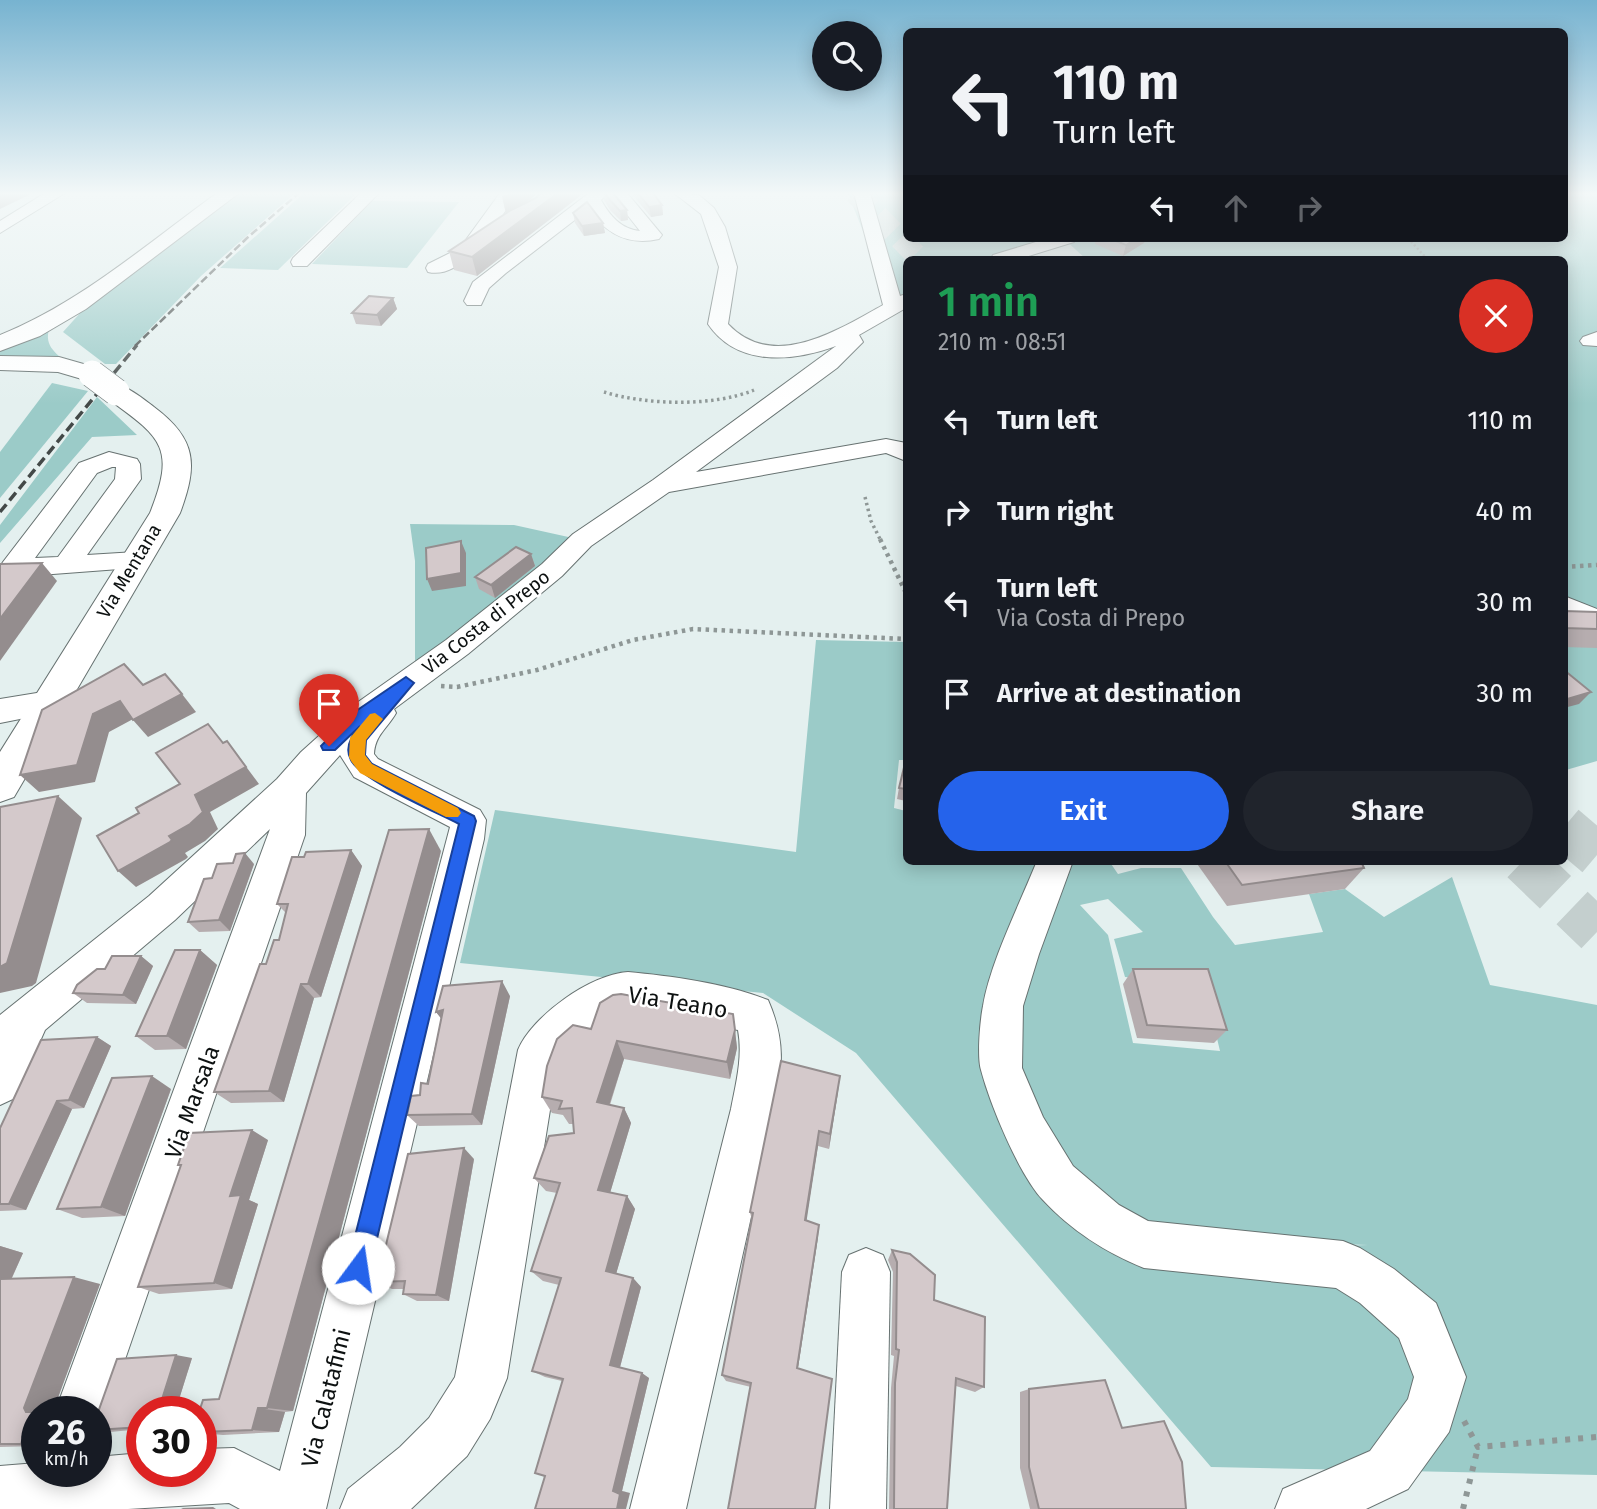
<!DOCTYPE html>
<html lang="en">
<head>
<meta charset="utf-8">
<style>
  :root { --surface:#171b24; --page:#20242c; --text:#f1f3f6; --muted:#9ea1a6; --accent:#2563eb }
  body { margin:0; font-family:"Fira Sans",sans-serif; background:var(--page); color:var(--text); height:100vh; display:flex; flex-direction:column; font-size:26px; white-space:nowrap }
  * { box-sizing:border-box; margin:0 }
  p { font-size:23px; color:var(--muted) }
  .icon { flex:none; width:38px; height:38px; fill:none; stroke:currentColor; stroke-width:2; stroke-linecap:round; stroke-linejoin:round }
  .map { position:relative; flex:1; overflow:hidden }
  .sheet { position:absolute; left:903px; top:256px; width:665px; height:609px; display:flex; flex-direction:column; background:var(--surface); border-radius:10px; box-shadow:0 4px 18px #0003 }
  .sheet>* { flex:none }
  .banner { position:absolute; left:903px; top:28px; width:665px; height:214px; border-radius:10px; box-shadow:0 4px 18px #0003; background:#171b24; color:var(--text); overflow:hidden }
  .controls { position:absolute; left:812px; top:21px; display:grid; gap:14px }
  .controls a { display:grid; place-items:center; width:70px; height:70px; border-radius:50%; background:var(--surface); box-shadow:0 4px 18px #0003; font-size:35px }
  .speed { position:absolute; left:21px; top:1396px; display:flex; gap:14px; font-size:35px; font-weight:700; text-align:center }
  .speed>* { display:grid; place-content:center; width:91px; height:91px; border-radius:50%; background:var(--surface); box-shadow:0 4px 18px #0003; line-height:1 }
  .speed small { font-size:18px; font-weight:400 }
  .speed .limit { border:10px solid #d22; background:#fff; color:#111 }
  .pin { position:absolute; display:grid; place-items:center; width:60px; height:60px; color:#fff; margin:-72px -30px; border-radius:50% 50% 50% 0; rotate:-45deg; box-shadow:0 0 7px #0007 }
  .pin .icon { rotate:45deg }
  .me { position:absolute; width:77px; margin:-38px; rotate:14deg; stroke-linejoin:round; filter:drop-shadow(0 0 5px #0008) }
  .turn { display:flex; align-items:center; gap:24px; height:147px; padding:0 35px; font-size:32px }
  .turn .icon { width:91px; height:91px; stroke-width:2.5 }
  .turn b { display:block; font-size:49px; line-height:60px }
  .lanes { display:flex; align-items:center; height:66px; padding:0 35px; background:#0003; justify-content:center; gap:35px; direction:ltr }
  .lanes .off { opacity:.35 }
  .round { display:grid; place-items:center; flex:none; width:74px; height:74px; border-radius:37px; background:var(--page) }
  .summary { display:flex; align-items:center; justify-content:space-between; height:119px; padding:0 35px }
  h1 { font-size:42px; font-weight:600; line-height:52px; color:#1e9e55 }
  .primary-button { display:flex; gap:14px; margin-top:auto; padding:14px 35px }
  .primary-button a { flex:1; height:80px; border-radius:42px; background:var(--accent); color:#fff; font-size:28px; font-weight:600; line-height:80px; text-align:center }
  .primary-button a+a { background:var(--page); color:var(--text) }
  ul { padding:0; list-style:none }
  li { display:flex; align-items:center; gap:21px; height:91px; padding:0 35px }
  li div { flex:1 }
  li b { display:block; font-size:26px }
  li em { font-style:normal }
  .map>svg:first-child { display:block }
</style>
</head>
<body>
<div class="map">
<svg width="1597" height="1509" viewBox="0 0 1597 1509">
  <rect width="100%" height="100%" fill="#e4f0ef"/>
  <!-- green -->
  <g fill="#9bcbc8" fill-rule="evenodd">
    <polygon points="233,193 295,193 201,276 116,364 105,364 63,332 100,291"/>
    <polygon points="304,193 357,193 278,270 220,268"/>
    <polygon points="845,193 906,193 906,238 1564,238 1565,193 1597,193 1597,621 1565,606 1564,259 1086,259 1064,239 1000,259 906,259 906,300 893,307 849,196"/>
    <polygon points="372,201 459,202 407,268 312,264"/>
    <path d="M51 324C42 344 54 353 70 364L0 360V348Z"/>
    <polygon points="52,383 88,391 0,498 0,452"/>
    <polygon points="97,397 137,435 92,437 0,543 0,525"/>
    <polygon points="410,524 514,525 582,540 415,677 415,561"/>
    <polygon points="1564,609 1597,625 1597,761 1566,770"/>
    <path d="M816 640 906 642V760H899L894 808 906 811V861H1043L982 1072 1116 1253 1368 1245 1244 1241 1102 1222 1001 1068 1063 861H1109L1118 874 1141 868H1181L1213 917 1235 945 1323 932 1309 894 1345 889 1384 917 1452 877 1490 985 1597 1005V1475L1211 1467 856 1053 763 993 460 963 495 810 796 852ZM1108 899 1143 932 1114 939 1125 977 1204 984 1220 1051 1133 1043 1108 935 1080 905Z"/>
  </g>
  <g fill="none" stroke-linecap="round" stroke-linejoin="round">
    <!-- highway-tunnel-far1 -->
    <polyline stroke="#c4cfce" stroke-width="22" stroke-dasharray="22 10" stroke-linecap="butt" points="855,193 920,259"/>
    <!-- highway-tunnel -->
    <g stroke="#c4cfce" stroke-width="45" stroke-dasharray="45 23" stroke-linecap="butt">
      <polyline points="1564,827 1597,855"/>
      <polyline points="1523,861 1597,932"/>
    </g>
    <defs>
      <g id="minor">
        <polygon points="45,193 65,193 0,233 0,221"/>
        <polygon points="361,193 379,193 307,266 293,266 291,262 293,258"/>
        <path d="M500 193H517C500 218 465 281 428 272L426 268 428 264 460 248Z"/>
        <path d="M589 193H608L601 200C610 216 621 229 640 231L610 193H627L662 235 659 239C628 246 606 234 589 209L506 273 489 288 481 305H467L464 301 473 282Z"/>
        <path d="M674 193 699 195 714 208 725 227 737 267 728 324C773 372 838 330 883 305L854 193H870L900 296 906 294V308L859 335 863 342 837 368 696 472 886 439 906 443V461L886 453 669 492 591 546 562 576 468 654 394 709 396 713C387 729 375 735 374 754L378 759 480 810 486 820 484 839 326 1509H240L229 1503 128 1509H0V1466L37 1463V1472H96V1457L142 1453V1472H201V1449L234 1448 280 1471 450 827 354 777 340 755 306 793 305 835 107 1412 100 1431 96 1432V1412H55L270 829 175 920 45 1030 15 1098 0 1105V1015L149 896 277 779 301 752 351 707 446 640 542 564 573 534 653 480 836 346C792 362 737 367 708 324L719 267 701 214Z"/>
        <polygon points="1049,238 1077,238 1074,242 1019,259 991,259 993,255"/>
        <polygon points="1597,332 1597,346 1583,345 1580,341 1583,337"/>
        <path d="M109 452 137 459 140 464 141 479 87 555 136 552 146 555 150 561 146 567 13 577 3 574 0 567 3 562 79 463ZM112 467H116L115 479 58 557 35 558 97 473Z"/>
        <polygon points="1564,596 1597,609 1597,631 1564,618"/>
        <polygon points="49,691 60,695 65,703 60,711 0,723 0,699"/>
        <path d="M1037 861H1073L1039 954 1023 1006 1022 1068 1043 1117 1073 1166 1119 1205 1148 1221 1343 1241 1360 1248 1394 1269 1436 1303 1466 1377 1449 1432 1408 1489 1366 1509H1275L1283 1489 1370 1451 1408 1399 1414 1377 1399 1338 1360 1303 1336 1288 1144 1268C1105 1252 1072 1231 1043 1200 1019 1175 990 1104 981 1070 977 1057 980 1021 983 1006 990 963 1020 903 1037 861Z"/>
        <path d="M628 972C672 976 728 984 768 1000 786 1041 782 1067 775 1109L686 1509H630L731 1109C736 1083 743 1057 738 1030L628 1010 619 1011 602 1022 558 1060 507 1378 490 1419 467 1456 411 1509H340L348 1489 400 1447 429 1418 455 1377 518 1050C532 1016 591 974 628 972Z"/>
        <polygon points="866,1248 883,1255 890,1272 886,1509 830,1509 842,1272 849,1255"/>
      </g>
      <g id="major">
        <path d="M217 193H239L86 309 40 336 0 351V335C80 303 148 243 217 193Z"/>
        <polygon points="0,356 59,357 101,369 105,374 101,379 92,382 58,372 0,370"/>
        <path d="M116 384C130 388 142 398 154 407 197 439 198 465 180 513L14 797 0 802V752L150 513C177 446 160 437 107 398L103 392 107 386Z"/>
      </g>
    </defs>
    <!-- minor casing -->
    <use href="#minor" stroke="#677271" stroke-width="2"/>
    <!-- major casing -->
    <use href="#major" stroke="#677271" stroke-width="2"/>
    <!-- path-far3 -->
    <polyline stroke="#8e9796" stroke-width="2.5" stroke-dasharray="2 2.5" stroke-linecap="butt" points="1408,238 1427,259"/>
    <!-- path-far2 -->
    <g stroke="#8e9796" stroke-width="3.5" stroke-dasharray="2.5 3.5" stroke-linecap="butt">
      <path d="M604 392C646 405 713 407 754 390"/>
      <polyline points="865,497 871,521 881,541"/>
    </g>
    <!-- path-far1 -->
    <g stroke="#8e9796" stroke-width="4.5" stroke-dasharray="3.5 4.5" stroke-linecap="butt">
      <polyline points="880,539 906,593"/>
      <polyline points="1564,567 1597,565"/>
      <polyline points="441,686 457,687 537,670 633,640 693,629 906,639"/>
    </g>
    <!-- path -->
    <g stroke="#8e9796" stroke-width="6" stroke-dasharray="5 8" stroke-linecap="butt">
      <polyline points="1464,1421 1478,1447 1597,1437"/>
      <polyline points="1463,1509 1478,1447"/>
    </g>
    <!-- minor -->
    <use href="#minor" fill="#fff" fill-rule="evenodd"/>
    <!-- major -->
    <use href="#major" fill="#fff" fill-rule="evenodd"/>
    <!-- rail-far1 -->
    <polyline stroke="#434948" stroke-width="2.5" stroke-dasharray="8 3.5" stroke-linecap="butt" points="135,346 247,238 299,193"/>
    <!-- rail -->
    <polyline stroke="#434948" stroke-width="3.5" stroke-dasharray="10 5" stroke-linecap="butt" points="0,512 137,345"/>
    <defs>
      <polyline id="major-bridge" points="92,374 116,392"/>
    </defs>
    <!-- major-bridge casing -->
    <use href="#major-bridge" stroke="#677271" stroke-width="28" stroke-linecap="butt"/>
    <!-- major-bridge -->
    <use href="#major-bridge" stroke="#fff" stroke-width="27"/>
  </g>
  <!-- wall -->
  <g fill="#b6adaf">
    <polygon points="603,193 613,193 627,210 628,220 621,221 610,210 604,200"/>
    <polygon points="631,193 653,193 662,205 663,215 651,217"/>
    <polygon points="502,196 524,204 477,276 454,270 449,251 506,213"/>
    <polygon points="573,213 603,223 605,233 584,236 575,223"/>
    <polygon points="1096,238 1146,238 1144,243 1123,256 1095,244"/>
    <polygon points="393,298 397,309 381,326 356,324 352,313"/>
    <polygon points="531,554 535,566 495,598 479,589 475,577"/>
    <polygon points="1564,611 1597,612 1597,648 1564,647"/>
    <polygon points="906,759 906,801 897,799 899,788"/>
    <polygon points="351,850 362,866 321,997 314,998 284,1102 231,1103 214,1092 266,964 279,940 286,913 277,904 304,857"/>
    <polygon points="441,851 293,1411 285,1412 279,1432 223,1435 201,1433 201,1412 219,1399"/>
    <polygon points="1195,861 1361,861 1364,868 1345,889 1227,906"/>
    <polygon points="254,864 230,931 199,932 188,922 212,878"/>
    <polygon points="200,950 217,965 186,1049 155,1050 136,1036"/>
    <polygon points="141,956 153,966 136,1004 87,1003 73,993"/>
    <polygon points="1133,969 1227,1030 1214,1043 1137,1038 1123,984"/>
    <polygon points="510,996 482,1125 419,1126 407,1115 428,1084 441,1018 436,1012"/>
    <polygon points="733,1014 737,1048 730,1079 624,1059 610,1105 624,1108 631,1123 610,1193 627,1196 635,1209 616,1274 633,1278 641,1287 620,1367 649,1378 622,1491 630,1493 545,1476 562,1381 545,1377 532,1371 559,1285 543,1281 531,1271 557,1193 546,1191 534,1178 574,1133 573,1124 569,1124 563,1115 552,1113 542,1097 591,1029"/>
    <polygon points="97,1037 111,1046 84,1108 72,1109 26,1210 0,1211 0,1128"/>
    <polygon points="171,1089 125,1216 82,1218 57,1209"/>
    <polygon points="838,1092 829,1149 818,1146 806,1220 818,1237 798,1368 751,1387 726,1381 722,1375 752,1221 750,1212"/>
    <polygon points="268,1140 249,1200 258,1204 232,1289 159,1294 138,1287 181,1167 178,1165"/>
    <polygon points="474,1159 449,1301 417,1301 403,1294 404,1289 392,1289 377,1282"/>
    <polygon points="0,1246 23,1253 12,1278 100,1284 53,1411 53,1412 37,1412 37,1446 0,1447"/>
    <polygon points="892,1250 934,1300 984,1387 975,1392 956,1386 947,1509 889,1509 891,1388 894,1356 891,1355 893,1272 888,1260"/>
    <polygon points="192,1358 175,1412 142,1412 142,1429 110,1432 96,1431 96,1418"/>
    <polygon points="1029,1389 1122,1428 1186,1509 1030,1509 1020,1468 1020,1392"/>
  </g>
  <!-- shaded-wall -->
  <g fill="#948d8e">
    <polygon points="0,193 33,193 0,209"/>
    <polygon points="511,193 538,193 516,211 506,214 502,196"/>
    <polygon points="558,193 584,193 477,276 472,257"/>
    <polygon points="662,205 663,215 651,217 649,207"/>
    <polygon points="627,210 628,220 621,221 620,211"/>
    <polygon points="603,223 605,233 584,236 582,226"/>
    <polygon points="1138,238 1146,238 1144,243 1123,256 1126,245"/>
    <polygon points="393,298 397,309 381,326 377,315"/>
    <polygon points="461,541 466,553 466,586 432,591 427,579"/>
    <polygon points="531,554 535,566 495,598 491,585"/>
    <polygon points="42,563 57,581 0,661 0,619"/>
    <polygon points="1591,692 1579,704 1564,708 1564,700"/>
    <polygon points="182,694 196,712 148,737 133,720"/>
    <polygon points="120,701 135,718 109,732 95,782 39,792 20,775 93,714"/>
    <polygon points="227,741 259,784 210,812 218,829 205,841 185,853 188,857 186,859 136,887 118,871 169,836"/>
    <polygon points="58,796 82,818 36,983 32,986 0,993 0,967"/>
    <polygon points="429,829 441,851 293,1411 267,1408"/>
    <polygon points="351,850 362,866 321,997 308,984"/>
    <polygon points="245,853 254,864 230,931 219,920"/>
    <polygon points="200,950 217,965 186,1049 167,1036"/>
    <polygon points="141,956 153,966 136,1004 123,995"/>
    <polygon points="502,981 510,996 482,1125 472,1114"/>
    <polygon points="301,984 314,998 284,1102 269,1091"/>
    <polygon points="443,1010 447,1026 436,1012"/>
    <polygon points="733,1014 737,1048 730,1079 727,1062"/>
    <polygon points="97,1037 111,1046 84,1108 69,1100"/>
    <polygon points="617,1041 624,1059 605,1118 597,1102"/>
    <polygon points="152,1076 171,1089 125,1216 101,1207"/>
    <polygon points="840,1076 838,1092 829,1149 830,1134"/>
    <polygon points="57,1101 72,1109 26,1210 9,1204"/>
    <polygon points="624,1108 631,1123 607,1203 598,1190"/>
    <polygon points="252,1130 268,1140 249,1200 258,1204 232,1289 214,1283 230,1196"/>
    <polygon points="819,1131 818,1146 805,1231 805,1220"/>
    <polygon points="464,1148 474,1159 449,1301 436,1295"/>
    <polygon points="627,1196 635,1209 614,1281 606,1271"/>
    <polygon points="819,1225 818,1237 797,1374 797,1368"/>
    <polygon points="0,1246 23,1253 8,1286 0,1284"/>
    <polygon points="74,1277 100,1284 53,1411 53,1412 37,1412 37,1445 21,1444 26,1412 24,1408"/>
    <polygon points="633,1278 641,1287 619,1371 610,1365"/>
    <polygon points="176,1355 192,1358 175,1412 158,1412"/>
    <polygon points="642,1373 649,1378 622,1491 630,1493 626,1509 617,1509 613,1491"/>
    <polygon points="258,1408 285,1412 279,1432 252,1430"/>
    <polygon points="213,1507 216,1509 183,1509 181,1508"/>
  </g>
  <!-- building -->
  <g fill="#d4c9cb" stroke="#948d8e" stroke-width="2">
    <polygon points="541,193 558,193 472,257 449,251 511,210 536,198"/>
    <polygon points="605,193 613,193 627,210 620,211 609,199"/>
    <polygon points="638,193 653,193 662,205 649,207"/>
    <polygon points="587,202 603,223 582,226 573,213"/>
    <polygon points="1108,238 1138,238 1126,245"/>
    <polygon points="369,296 393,298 377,315 352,313"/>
    <polygon points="461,541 461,573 427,579 426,548"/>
    <polygon points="516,547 531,554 491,585 475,577"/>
    <polygon points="42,563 0,619 0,564"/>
    <polygon points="1564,611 1597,612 1597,629 1564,628"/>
    <polygon points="124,664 143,685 165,674 182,694 133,720 120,701 93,714 77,765 20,775 42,710"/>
    <polygon points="1564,670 1591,692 1564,700"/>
    <polygon points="208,724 223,743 227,741 246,767 195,795 203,812 190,824 169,836 172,840 170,842 118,871 97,836 139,813 136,808 180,784 156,753"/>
    <polygon points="906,759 906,789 899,788"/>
    <polygon points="58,796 7,963 0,967 0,807"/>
    <polygon points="429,829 267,1408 258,1408 252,1430 201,1432 201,1412 199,1412 203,1400 219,1399 389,830"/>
    <polygon points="351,850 308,984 301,984 269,1091 214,1092 260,964 266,964 274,940 279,940 288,904 277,904 292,857 304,857 306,852"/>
    <polygon points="245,853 219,920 188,922 204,879 212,878 217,864 233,863 236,854"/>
    <polygon points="1225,861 1361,861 1364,868 1242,885"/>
    <polygon points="175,950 200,950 167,1036 136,1036"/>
    <polygon points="112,956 141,956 123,995 73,993 77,985 97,969 105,969"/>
    <polygon points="1133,969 1208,969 1227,1030 1147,1025"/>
    <polygon points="502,981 472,1114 407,1115 411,1096 420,1095 421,1083 428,1084 443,1010 436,1012 443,986"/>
    <polygon points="621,994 733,1014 735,1030 727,1062 617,1041 597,1102 624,1108 598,1190 627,1196 606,1271 633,1278 610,1365 642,1373 613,1491 620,1494 617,1509 535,1509 545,1476 535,1473 563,1379 532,1371 561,1278 531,1271 560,1183 534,1178 549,1136 574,1133 572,1108 559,1109 562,1101 542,1097 547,1066 557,1039 573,1025 591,1029 600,1003 613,995"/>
    <polygon points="97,1037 69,1100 57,1101 9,1204 0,1204 0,1128 41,1040"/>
    <polygon points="781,1061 840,1076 830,1134 819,1131 805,1220 819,1225 797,1368 832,1379 815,1509 728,1509 751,1383 722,1375 753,1213 750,1212"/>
    <polygon points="152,1076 101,1207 57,1209 112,1078"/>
    <polygon points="252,1130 230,1196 241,1195 214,1283 138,1287 181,1165 178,1165 189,1133"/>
    <polygon points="464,1148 436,1295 403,1294 405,1281 377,1282 408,1154"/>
    <polygon points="892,1250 910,1254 935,1275 934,1300 985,1317 984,1387 956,1378 947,1509 894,1509 895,1383 899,1350 896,1349 897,1262"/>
    <polygon points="74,1277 24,1408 26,1412 34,1412 21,1444 0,1444 0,1279"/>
    <polygon points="176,1355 158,1412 142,1412 142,1427 96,1430 96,1418 117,1359"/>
    <polygon points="1105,1380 1122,1428 1164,1421 1182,1462 1186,1509 1039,1509 1029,1467 1029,1389"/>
  </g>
  <!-- sky -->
  <linearGradient id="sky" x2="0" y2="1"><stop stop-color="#77b3d0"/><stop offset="0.48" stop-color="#f3f8f8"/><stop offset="1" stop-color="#f3f8f8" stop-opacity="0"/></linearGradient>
  <rect width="1597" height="404" fill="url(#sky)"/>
  <!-- route -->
  <path fill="#2563eb" stroke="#184099" stroke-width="2" d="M406 677 414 683 366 740 365 755 372 764 474 816 476 821 370 1268 367 1276 358 1280 350 1276 347 1268 459 824C436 812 361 780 351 760 344 748 352 735 360 726L335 750H323L321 746 356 711Z"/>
  <!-- slow -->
  <polygon fill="#f59e0b" points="375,713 383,719 366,740 365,755 372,764 458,808 461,813 458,817 446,817 360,773 351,761 349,757 350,738 370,714"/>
  <g text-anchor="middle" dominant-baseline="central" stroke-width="5" stroke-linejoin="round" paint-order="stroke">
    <!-- street labels -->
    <g font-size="19" fill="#0d1111" stroke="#fff">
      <text transform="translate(129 571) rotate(-59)">Via Mentana</text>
      <text transform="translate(486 622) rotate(-38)">Via Costa di Prepo</text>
    </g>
    <!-- near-street labels -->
    <g font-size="23" fill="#0d1111" stroke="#fff">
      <text transform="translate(678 1002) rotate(9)">Via Teano</text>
      <text transform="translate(192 1102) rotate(-70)">Via Marsala</text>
      <text transform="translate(326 1398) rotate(-76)">Via Calatafimi</text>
    </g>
  </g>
</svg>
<div class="controls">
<a><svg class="icon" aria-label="search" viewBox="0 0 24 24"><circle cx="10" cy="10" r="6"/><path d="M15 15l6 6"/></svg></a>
</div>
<div class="speed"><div>26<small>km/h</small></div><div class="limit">30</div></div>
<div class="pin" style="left:329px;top:746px;background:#d93025"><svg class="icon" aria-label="arrive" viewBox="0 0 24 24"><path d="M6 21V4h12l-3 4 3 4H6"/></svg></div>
<svg class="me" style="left:358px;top:1268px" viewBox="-20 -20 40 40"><circle r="19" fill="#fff"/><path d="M0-13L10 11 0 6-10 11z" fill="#2563eb"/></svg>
<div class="banner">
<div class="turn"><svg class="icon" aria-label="left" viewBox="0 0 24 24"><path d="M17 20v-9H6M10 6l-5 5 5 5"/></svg><div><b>110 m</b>Turn left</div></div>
<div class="lanes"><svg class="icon" aria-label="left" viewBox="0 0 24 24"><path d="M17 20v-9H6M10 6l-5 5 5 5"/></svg><svg class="icon off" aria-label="ahead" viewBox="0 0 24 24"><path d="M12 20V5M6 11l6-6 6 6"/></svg><svg class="icon off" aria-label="right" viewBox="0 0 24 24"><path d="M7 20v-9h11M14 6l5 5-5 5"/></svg></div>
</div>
<section class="sheet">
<div class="summary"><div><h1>1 min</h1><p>210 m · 08:51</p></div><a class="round" style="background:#d93025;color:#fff"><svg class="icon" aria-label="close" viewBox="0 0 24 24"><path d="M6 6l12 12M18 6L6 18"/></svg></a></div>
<ul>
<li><svg class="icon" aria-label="left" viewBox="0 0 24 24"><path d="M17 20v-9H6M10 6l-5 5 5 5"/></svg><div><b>Turn left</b></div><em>110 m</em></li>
<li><svg class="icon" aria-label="right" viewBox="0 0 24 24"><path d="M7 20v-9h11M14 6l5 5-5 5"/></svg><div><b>Turn right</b></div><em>40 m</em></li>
<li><svg class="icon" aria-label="left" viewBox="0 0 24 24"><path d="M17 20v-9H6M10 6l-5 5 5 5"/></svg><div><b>Turn left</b><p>Via Costa di Prepo</p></div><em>30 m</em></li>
<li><svg class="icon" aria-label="arrive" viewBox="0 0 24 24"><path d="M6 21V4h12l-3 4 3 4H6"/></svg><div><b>Arrive at destination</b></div><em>30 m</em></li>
</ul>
<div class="primary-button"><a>Exit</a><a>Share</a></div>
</section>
</div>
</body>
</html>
